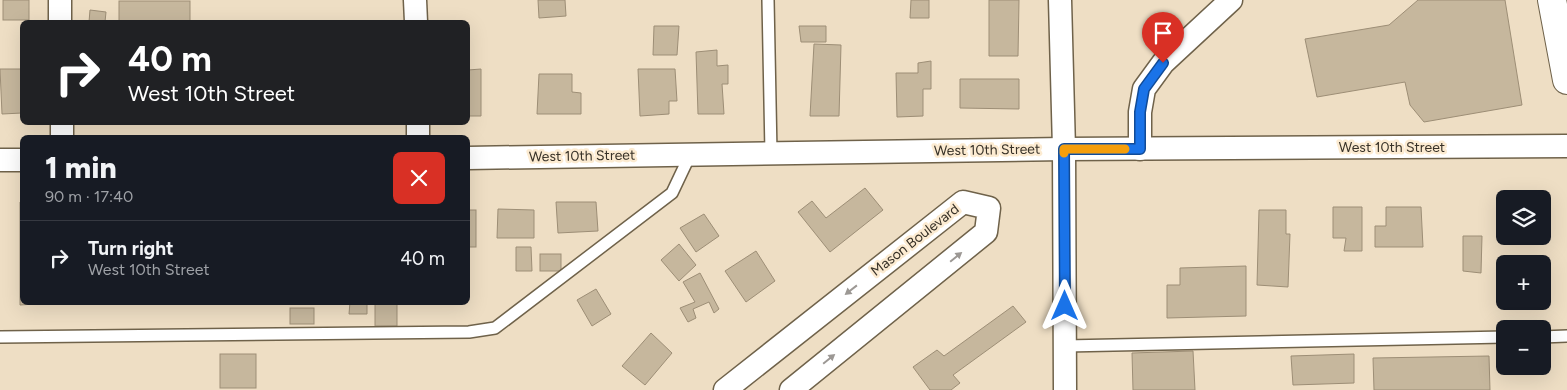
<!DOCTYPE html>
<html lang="en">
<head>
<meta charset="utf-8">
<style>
  :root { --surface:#171b24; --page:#242831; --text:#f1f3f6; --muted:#9ea1a6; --line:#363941 }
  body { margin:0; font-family:Figtree,sans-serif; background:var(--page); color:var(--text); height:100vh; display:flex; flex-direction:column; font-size:19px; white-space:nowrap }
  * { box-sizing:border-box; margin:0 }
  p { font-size:16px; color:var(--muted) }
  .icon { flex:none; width:28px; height:28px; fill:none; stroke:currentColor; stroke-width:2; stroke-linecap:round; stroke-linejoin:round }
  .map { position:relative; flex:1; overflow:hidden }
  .drawer { position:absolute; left:20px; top:135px; width:450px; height:170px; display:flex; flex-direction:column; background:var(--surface); border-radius:8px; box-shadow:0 5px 20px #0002 }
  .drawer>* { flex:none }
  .top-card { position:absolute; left:20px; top:20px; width:450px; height:105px; border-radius:8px; box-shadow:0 5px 20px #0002; background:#202124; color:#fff; overflow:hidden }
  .tools { position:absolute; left:1496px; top:190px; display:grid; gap:10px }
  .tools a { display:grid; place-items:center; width:55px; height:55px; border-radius:8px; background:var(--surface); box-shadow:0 5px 20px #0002; font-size:25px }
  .pin { position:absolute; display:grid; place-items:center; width:42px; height:42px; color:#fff; margin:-51px -21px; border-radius:50% 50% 50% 0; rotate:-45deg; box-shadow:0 0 5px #0007 }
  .pin .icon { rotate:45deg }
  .me { position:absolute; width:55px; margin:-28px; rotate:0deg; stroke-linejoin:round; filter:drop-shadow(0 0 4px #0008) }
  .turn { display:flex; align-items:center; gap:18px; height:105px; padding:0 25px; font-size:22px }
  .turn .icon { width:65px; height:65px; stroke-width:2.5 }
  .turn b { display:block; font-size:35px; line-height:42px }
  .round { display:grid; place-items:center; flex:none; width:52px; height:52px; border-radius:8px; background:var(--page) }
  .overview { display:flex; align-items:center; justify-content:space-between; height:85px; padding:0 25px }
  h1 { font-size:30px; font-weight:800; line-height:38px }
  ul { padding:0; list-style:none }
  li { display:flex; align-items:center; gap:15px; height:75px; padding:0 25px; border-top:1px solid var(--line) }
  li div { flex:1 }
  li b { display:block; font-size:19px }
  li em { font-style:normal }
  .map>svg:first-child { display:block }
</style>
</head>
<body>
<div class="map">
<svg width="1567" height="390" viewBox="0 0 1567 390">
  <rect width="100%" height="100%" fill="#eedec4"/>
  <!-- building -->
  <g fill="#c6b79d" stroke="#9d8e76">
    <rect x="3" y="0" width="26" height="20"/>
    <polygon points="538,0 565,0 566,16 539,18"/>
    <polygon points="911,0 929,0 929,18 910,18"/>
    <polygon points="989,0 1019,0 1018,56 989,56"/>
    <polygon points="1418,0 1505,0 1522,105 1424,122 1410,105 1405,82 1317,97 1305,39 1389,25"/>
    <rect x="119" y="1" width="71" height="21"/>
    <polygon points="90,10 106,12 105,22 89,22"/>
    <polygon points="654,26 679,26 677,55 653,55"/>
    <polygon points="799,26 826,26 826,42 801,42"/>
    <polygon points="814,44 841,45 839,116 810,116"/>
    <polygon points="717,50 717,66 728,65 728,84 722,84 724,114 698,114 696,52"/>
    <polygon points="931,61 931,89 923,89 923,116 897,117 896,73 918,73 918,63"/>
    <polygon points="0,69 22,69 22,113 2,114"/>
    <polygon points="481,69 481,116 468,116 468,70"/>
    <polygon points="638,69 675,69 677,101 669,101 669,114 640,116"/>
    <polygon points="539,74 572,74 572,92 581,93 581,114 537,114"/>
    <polygon points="960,79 1019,79 1019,109 960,108"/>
    <polygon points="865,188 883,210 830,252 798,212 812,201 826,218"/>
    <polygon points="20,202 22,202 22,302 50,303 20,305"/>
    <polygon points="556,202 596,202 598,231 558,233"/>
    <polygon points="1333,207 1362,207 1362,251 1344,251 1346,238 1333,238"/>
    <polygon points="1386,207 1421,207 1423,247 1375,247 1375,226 1386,226"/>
    <polygon points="498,209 534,210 534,238 497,238"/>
    <rect x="468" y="210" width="8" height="37"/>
    <polygon points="1259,210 1286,210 1286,234 1290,234 1288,287 1257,285"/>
    <polygon points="704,214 719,236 696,252 680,228"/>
    <polygon points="1463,236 1482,236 1481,273 1463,271"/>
    <polygon points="679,244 696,265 679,281 661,260"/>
    <polygon points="516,247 531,247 532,271 516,271"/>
    <polygon points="756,251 775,281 746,302 725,271"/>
    <rect x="540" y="254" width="21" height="17"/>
    <polygon points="1246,266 1246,316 1167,318 1167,285 1180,285 1180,268"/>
    <polygon points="700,273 719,309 714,313 709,302 693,309 696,318 688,322 680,308 695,302 683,282"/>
    <polygon points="596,289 611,314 592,326 577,300"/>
    <polygon points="350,302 367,302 367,314 349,314"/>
    <rect x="375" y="302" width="22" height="24"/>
    <polygon points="1013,306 1026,322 953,375 960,383 951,390 930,390 913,367 937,350 944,356"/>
    <rect x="290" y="308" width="24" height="16"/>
    <polygon points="651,333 672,353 645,385 622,366"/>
    <polygon points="1193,351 1195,390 1133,390 1132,353"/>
    <rect x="220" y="354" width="36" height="34"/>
    <polygon points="1354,354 1354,383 1293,385 1291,356"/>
    <polygon points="1489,356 1490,390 1374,390 1373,358"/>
  </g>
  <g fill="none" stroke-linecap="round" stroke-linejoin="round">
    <defs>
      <g id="lane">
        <polyline points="768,0 771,153"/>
        <polyline points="0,337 469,332 495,328 672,193 690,155"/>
        <polyline points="1542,337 1567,336"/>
        <polyline points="1065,346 1505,337"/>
      </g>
      <g id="street">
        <polyline points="60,0 60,22"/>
        <polyline points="415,0 416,22"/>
        <polyline points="1060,0 1064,149 1065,390"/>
        <polyline points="62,122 62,138"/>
        <polyline points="418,122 418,138"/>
        <polyline points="1140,149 1140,112 1144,89 1163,63 1231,0"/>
        <polyline points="468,158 1064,149 1567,146"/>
        <polyline points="0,160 22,160"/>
        <polyline points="725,390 963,202 989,208 986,232 791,390"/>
      </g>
      <polyline id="highway" points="1552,0 1567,80"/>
    </defs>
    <!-- lane casing -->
    <use href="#lane" stroke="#6f624a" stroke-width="14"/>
    <!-- street casing -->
    <use href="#street" stroke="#6f624a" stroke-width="25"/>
    <!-- highway casing -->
    <use href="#highway" stroke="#6f624a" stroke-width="30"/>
    <!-- lane -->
    <use href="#lane" stroke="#fff" stroke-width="11"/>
    <!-- street -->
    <use href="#street" stroke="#fff" stroke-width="22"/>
    <!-- highway -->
    <use href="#highway" stroke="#fff" stroke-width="28"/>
  </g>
  <!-- one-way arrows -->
  <defs><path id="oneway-solid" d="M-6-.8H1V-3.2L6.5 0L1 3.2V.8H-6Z" transform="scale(1.25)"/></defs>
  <g fill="#9c9894">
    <use href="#oneway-solid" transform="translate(956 257) rotate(-39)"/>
    <use href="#oneway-solid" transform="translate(851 290) rotate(142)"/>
    <use href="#oneway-solid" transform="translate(829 359) rotate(-39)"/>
  </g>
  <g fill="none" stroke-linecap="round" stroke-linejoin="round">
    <defs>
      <polyline id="route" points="1065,306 1064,149 1140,149 1140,112 1144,89 1163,63"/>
    </defs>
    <!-- route casing -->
    <use href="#route" stroke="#114b97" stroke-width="12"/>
    <!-- route -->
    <use href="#route" stroke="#1a73e8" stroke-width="9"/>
    <!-- slow -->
    <polyline stroke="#f59e0b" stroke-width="9" points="1064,153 1064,149 1125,149"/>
  </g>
  <g text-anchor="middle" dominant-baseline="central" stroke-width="5" stroke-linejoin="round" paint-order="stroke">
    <!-- street labels -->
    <g font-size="14" fill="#383228" stroke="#fcebd1">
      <text x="1392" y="147">West 10th Street</text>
      <text transform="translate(987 150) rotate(-1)">West 10th Street</text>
      <text transform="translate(582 156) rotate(-1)">West 10th Street</text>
      <text transform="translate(915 240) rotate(-38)">Mason Boulevard</text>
    </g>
  </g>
</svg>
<div class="tools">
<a><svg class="icon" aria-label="layers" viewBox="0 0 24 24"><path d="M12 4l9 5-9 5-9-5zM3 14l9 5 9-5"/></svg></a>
<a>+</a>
<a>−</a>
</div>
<div class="pin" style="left:1163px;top:63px;background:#d93025"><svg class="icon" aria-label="arrive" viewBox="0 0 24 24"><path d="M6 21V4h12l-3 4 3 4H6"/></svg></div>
<svg class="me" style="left:1065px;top:306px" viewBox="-20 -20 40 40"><path d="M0-17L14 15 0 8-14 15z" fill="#1a73e8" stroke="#fff" stroke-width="4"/></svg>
<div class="top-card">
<div class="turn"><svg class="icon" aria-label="right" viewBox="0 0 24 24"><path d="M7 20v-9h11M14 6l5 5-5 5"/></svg><div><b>40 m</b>West 10th Street</div></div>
</div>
<section class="drawer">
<div class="overview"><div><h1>1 min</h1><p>90 m · 17:40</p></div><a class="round" style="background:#d93025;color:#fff"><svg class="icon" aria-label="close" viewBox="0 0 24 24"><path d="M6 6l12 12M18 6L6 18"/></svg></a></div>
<ul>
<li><svg class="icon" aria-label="right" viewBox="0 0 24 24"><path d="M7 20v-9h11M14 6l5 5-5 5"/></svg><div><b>Turn right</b><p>West 10th Street</p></div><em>40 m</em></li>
</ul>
</section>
</div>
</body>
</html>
